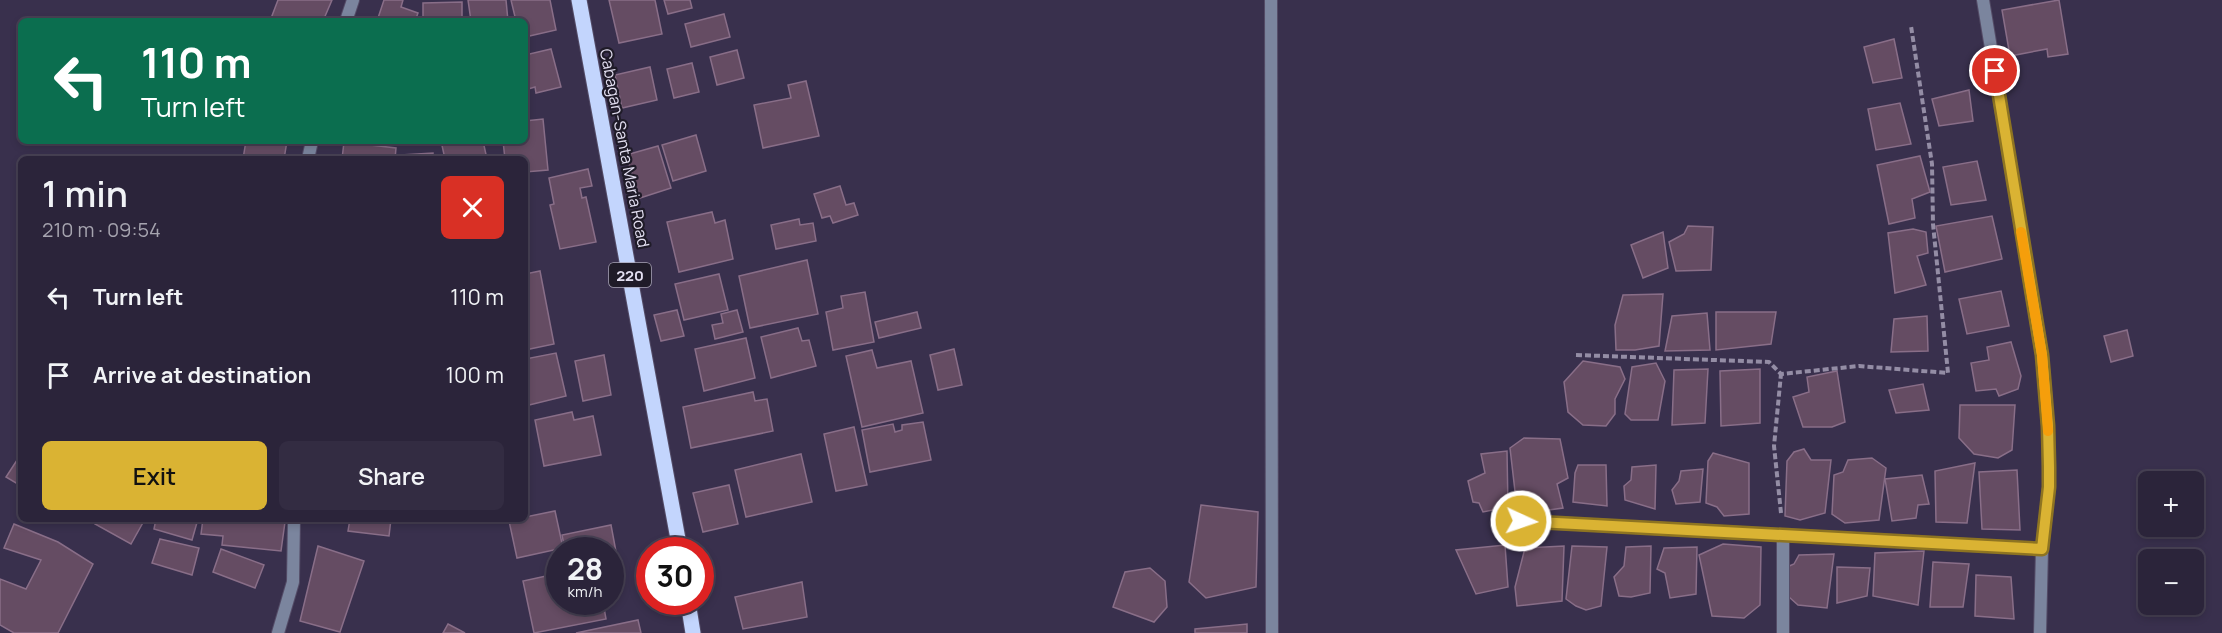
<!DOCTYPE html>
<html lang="en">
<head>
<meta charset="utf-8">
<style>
  :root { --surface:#2b243a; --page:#332c42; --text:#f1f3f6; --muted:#a6a4af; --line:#474154; --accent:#dab333 }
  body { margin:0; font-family:Manrope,sans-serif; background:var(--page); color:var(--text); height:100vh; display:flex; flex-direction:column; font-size:22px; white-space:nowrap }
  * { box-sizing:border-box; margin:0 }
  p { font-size:20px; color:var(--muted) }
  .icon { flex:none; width:33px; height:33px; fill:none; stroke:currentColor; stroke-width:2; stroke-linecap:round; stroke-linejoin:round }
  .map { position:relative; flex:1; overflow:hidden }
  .sheet { position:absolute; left:18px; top:156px; width:510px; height:366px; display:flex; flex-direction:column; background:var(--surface); border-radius:9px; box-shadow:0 3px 9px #0003,0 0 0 2px var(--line) }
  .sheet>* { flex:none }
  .guide { position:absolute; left:18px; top:18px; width:510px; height:126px; border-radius:9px; box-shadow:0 3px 9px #0003,0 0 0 2px var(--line); background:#0b6e4f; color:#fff; overflow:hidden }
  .controls { position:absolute; left:2138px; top:471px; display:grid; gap:12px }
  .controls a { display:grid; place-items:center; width:66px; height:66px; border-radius:9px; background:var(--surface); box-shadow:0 3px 9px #0003,0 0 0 2px var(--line); font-size:30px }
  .speed { position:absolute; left:546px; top:537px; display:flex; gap:12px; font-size:30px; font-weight:700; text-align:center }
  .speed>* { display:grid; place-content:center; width:78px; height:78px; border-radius:50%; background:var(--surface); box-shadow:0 3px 9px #0003,0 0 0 2px var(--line); line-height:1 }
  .speed small { font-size:15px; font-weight:400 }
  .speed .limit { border:9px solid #d22; background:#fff; color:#111 }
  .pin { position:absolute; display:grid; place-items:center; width:51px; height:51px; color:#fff; margin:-26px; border:3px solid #fff; border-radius:50%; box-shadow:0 2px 6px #0007 }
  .me { position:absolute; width:66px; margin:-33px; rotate:93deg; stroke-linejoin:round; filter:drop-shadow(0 0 4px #0008) }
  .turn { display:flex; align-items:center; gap:21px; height:126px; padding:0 24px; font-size:27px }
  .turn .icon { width:78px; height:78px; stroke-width:2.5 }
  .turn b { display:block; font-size:42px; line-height:51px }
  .round { display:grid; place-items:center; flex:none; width:63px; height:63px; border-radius:9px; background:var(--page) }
  .headline { display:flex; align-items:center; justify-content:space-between; height:102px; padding:0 24px }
  h1 { font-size:36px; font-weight:600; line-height:45px }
  .action { display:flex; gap:12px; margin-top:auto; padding:12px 24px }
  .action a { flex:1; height:69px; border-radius:9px; background:var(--accent); color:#111; font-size:24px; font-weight:600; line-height:69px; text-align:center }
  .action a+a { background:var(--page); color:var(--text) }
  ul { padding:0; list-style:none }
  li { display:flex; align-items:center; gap:18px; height:78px; padding:0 24px }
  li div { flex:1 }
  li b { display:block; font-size:22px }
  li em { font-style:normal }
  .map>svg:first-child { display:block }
</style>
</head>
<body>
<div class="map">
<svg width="2222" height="633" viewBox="0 0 2222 633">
  <rect width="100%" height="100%" fill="#39304d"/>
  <!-- building -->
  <g fill="#654c63" stroke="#896e88" stroke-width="1.5">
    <polygon points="278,0 332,0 323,21 270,21"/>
    <polygon points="384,0 403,0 401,7 418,13 415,21 377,21"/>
    <polygon points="468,0 506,0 508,21 471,21"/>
    <polygon points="511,0 550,0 556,30 525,37 525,21 516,21"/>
    <polygon points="609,0 655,0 662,34 619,43"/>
    <polygon points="664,0 690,0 692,8 668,14"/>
    <polygon points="2059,0 2068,54 2048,57 2047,49 2010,56 2002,10"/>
    <polygon points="462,2 462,21 423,21 423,3"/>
    <polygon points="724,14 730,37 691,47 685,24"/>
    <polygon points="1894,39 1902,78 1873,83 1864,47"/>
    <polygon points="551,49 561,87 536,93 535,87 525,90 525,55"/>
    <polygon points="737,50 744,78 717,85 710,57"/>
    <polygon points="692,63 699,92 674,98 667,69"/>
    <polygon points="650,67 657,100 622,108 615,75"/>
    <polygon points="806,81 819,136 763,148 754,105 791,98 788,85"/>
    <polygon points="1969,90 1973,121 1939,126 1932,99"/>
    <polygon points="1900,103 1911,144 1876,150 1868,109"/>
    <polygon points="543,119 548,170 525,172 525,159 505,159 503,141 525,141 525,121"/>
    <polygon points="696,135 706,171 673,181 662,145"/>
    <polygon points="246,141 287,141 284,159 243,159"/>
    <polygon points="441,141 483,141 487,159 445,159"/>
    <polygon points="344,142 396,148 395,159 342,159"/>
    <polygon points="658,146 671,188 640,198 626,155"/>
    <polygon points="433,153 433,159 401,159 401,155"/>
    <polygon points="1920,156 1930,192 1912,199 1915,218 1889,224 1877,165"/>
    <polygon points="1977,161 1986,200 1951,205 1943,167"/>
    <polygon points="588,169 592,186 580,188 582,198 586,197 596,242 560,249 550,205 554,204 549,178"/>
    <polygon points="840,186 846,205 854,203 858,215 833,223 830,216 822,218 814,194"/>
    <polygon points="712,212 715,223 725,220 733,259 679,272 667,222"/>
    <polygon points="1992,216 2002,259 1945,272 1936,226"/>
    <polygon points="799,219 800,225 813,223 816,241 776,249 771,225"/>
    <polygon points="1688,226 1713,227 1711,270 1676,271 1669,242 1684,234"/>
    <polygon points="1913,229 1926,232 1928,253 1917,256 1926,285 1895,293 1888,233"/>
    <polygon points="1663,232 1668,268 1643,278 1631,245"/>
    <polygon points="807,260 818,314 750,328 739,276"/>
    <polygon points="540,271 554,344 525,350 525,274"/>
    <polygon points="719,274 728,310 684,320 675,284"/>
    <polygon points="2001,291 2009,326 1967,334 1959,299"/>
    <polygon points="865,292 874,342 833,350 826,312 843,308 841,296"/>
    <polygon points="1663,294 1659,346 1635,350 1616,350 1615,325 1623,295"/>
    <polygon points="677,310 684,336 661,341 654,315"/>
    <polygon points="737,310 743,332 715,339 712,325 723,323 721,314"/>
    <polygon points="917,312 921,328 879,338 875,322"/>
    <polygon points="1716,312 1776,312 1771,344 1716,350"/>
    <polygon points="1707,313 1710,350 1665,351 1672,316"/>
    <polygon points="1927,316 1928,351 1891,352 1894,319"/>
    <polygon points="798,328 802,341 809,340 816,366 771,378 761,337"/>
    <polygon points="2127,330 2133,356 2111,362 2104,336"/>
    <polygon points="746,338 755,378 704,391 695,349"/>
    <polygon points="2011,342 2021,376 2018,389 1999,396 1996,389 1976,391 1971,363 1989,360 1987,347"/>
    <polygon points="954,349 962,385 938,390 930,355"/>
    <polygon points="872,350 877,368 911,361 923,413 862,427 846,356"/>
    <polygon points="556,353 566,396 525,406 525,359"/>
    <polygon points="604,355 611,395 583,401 575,361"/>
    <polygon points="1583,361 1620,367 1625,379 1615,399 1615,414 1606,426 1583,425 1568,412 1564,382"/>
    <polygon points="1656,363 1665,381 1658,420 1631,420 1625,414 1632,367"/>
    <polygon points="1708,369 1705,423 1672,425 1674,370"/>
    <polygon points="1760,369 1760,423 1721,426 1720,371"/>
    <polygon points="1837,371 1845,422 1832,427 1803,427 1793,397 1809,392 1807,377"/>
    <polygon points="1923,384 1929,410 1896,413 1889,390"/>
    <polygon points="753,392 755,401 767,399 773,431 691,448 683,407"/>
    <polygon points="1960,405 2015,405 2012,450 1998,458 1974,454 1959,438"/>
    <polygon points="572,412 574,420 593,416 601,455 544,466 535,420"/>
    <polygon points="923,422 931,460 870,472 862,430 893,424 895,432 902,430 902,425"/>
    <polygon points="854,427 867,485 836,491 824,434"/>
    <polygon points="1524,438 1560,439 1568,478 1557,484 1563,508 1541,511 1516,500 1510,448"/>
    <polygon points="1804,449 1811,460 1831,460 1825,513 1800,520 1785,516 1787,461 1794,452"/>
    <polygon points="1507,451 1508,507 1483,512 1479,503 1473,502 1468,481 1485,473 1481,454"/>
    <polygon points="1713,453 1749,463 1749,514 1724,516 1717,507 1706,503 1708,461"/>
    <polygon points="21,454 21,486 6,477"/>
    <polygon points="801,454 812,502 746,517 735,470"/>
    <polygon points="1872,458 1886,468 1879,520 1845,523 1832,514 1834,475 1843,472 1848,460"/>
    <polygon points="1975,463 1967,523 1936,522 1935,471"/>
    <polygon points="1578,465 1606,465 1607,506 1573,502 1575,473"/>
    <polygon points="1656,465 1655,509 1625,500 1624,486 1631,480 1632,467"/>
    <polygon points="1703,469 1700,502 1676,504 1672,490 1679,481 1681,471"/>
    <polygon points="2017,470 2020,530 1982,529 1979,472"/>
    <polygon points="1922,475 1929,504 1918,505 1916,518 1892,521 1885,479"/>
    <polygon points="729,485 738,524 703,532 693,493"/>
    <polygon points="1201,505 1258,512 1256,587 1206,598 1189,582"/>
    <polygon points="555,511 563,548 517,558 509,521 525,519 525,517"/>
    <polygon points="98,519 145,519 131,544 95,524"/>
    <polygon points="156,519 198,519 192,540 154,529"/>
    <polygon points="203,519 261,519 285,522 281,551 222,545 223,536 201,534"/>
    <polygon points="350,519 391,519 389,536 348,531"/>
    <polygon points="14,524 58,542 93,564 58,633 14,633 0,625 0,579 26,589 41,560 4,548"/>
    <polygon points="611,525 617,557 610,559 610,550 565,550 562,535"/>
    <polygon points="160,539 199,548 192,575 152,563"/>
    <polygon points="1723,544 1761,547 1760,605 1744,618 1712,616 1699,555"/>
    <polygon points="1505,545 1508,587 1476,594 1456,550"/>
    <polygon points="318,546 364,561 340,632 300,621"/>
    <polygon points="1564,546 1562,601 1517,606 1515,587 1525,548"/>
    <polygon points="1572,546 1607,547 1601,606 1586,610 1576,606 1566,599"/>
    <polygon points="1651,546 1650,593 1631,597 1619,596 1614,577 1624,566 1626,547"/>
    <polygon points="1697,547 1696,594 1670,598 1665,573 1657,569 1664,548"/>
    <polygon points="221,549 264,565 255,588 213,572"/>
    <polygon points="1924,551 1918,605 1873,596 1875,553"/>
    <polygon points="1834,554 1827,608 1798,605 1789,597 1787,567 1794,564 1799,555"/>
    <polygon points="1933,562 1969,564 1963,607 1930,607"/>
    <polygon points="1837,567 1870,568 1867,596 1837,603"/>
    <polygon points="1150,568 1165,581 1167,607 1154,622 1113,607 1125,572"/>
    <polygon points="560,573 560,602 603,602 606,619 534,633 523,581"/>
    <polygon points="1976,575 2011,577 2014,619 1975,616"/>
    <polygon points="802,582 807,617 743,629 735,597"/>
    <polygon points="638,620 641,633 576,633"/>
    <polygon points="448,624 465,633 443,633"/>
    <polygon points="1247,624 1247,633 1195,633 1195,629"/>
  </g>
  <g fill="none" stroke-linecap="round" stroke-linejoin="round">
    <defs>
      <g id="street">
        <polyline points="1271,0 1272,633"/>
        <polyline points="1983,0 2042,355 2048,426 2049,487 2042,549 2040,633"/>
        <polyline points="346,21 353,0"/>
        <polyline points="308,159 312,141"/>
        <polyline points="1521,521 2042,549"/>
        <polyline points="278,633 293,582 294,519"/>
        <polyline points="1783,633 1783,536"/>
      </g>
      <g id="primary">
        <polyline points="579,0 680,550"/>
        <polyline points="688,602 693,633"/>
      </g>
    </defs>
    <!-- street casing -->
    <use href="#street" stroke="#544c67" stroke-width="14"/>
    <!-- primary casing -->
    <use href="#primary" stroke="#544c67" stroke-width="17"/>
    <!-- path -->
    <g stroke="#948da5" stroke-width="4" stroke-dasharray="6 3" stroke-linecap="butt">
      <polyline points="1576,355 1769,362 1781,374 1859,366 1948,373 1933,224 1932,164 1911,26"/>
      <polyline points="1781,513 1774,446 1781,374"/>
    </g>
    <!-- street -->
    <use href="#street" stroke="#7b859e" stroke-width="12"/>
    <!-- primary -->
    <use href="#primary" stroke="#c3d5fd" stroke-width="15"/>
  </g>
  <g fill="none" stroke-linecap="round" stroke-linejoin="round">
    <defs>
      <polyline id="route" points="1521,521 2042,549 2049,487 2049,467 2048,426 2042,355 1995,71"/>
    </defs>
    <!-- route casing -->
    <use href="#route" stroke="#8e7421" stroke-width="15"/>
    <!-- route -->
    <use href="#route" stroke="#dab333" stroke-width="10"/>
    <!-- slow -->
    <polyline stroke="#f59e0b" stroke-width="10" points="2021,232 2042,355 2048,431"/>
  </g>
  <g text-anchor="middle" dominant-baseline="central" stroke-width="4.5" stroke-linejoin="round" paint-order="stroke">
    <!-- shield labels -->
    <rect fill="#1f1b28" stroke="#a8a4b5" stroke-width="1.5" x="609" y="263" width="42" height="24" rx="4.5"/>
    <g font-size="15" font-weight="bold" fill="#e3dff1">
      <text x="630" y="275">220</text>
    </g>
    <!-- street labels -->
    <g font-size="16" fill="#e3dff1" stroke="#1f1b28">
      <text transform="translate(625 148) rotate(79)">Cabagan-Santa Maria Road</text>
    </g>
  </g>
</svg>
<div class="controls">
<a>+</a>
<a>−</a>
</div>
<div class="speed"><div>28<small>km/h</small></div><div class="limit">30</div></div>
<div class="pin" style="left:1995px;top:71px;background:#d93025"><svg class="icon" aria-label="arrive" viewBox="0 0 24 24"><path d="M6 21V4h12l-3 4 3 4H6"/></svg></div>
<svg class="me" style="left:1521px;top:521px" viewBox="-20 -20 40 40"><circle r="17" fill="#dab333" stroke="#fff" stroke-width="3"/><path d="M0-11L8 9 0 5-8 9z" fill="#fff"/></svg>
<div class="guide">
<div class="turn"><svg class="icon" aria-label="left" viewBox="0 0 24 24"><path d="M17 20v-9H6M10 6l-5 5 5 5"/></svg><div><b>110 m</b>Turn left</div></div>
</div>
<section class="sheet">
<div class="headline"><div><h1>1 min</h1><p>210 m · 09:54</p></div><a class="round" style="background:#d93025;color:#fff"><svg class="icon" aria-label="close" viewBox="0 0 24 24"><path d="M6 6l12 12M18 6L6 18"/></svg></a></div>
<ul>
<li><svg class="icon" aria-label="left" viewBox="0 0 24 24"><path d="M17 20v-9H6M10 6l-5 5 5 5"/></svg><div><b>Turn left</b></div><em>110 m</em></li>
<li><svg class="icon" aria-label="arrive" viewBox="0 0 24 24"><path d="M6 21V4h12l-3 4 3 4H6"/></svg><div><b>Arrive at destination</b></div><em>100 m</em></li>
</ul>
<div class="action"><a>Exit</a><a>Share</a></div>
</section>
</div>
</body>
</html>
